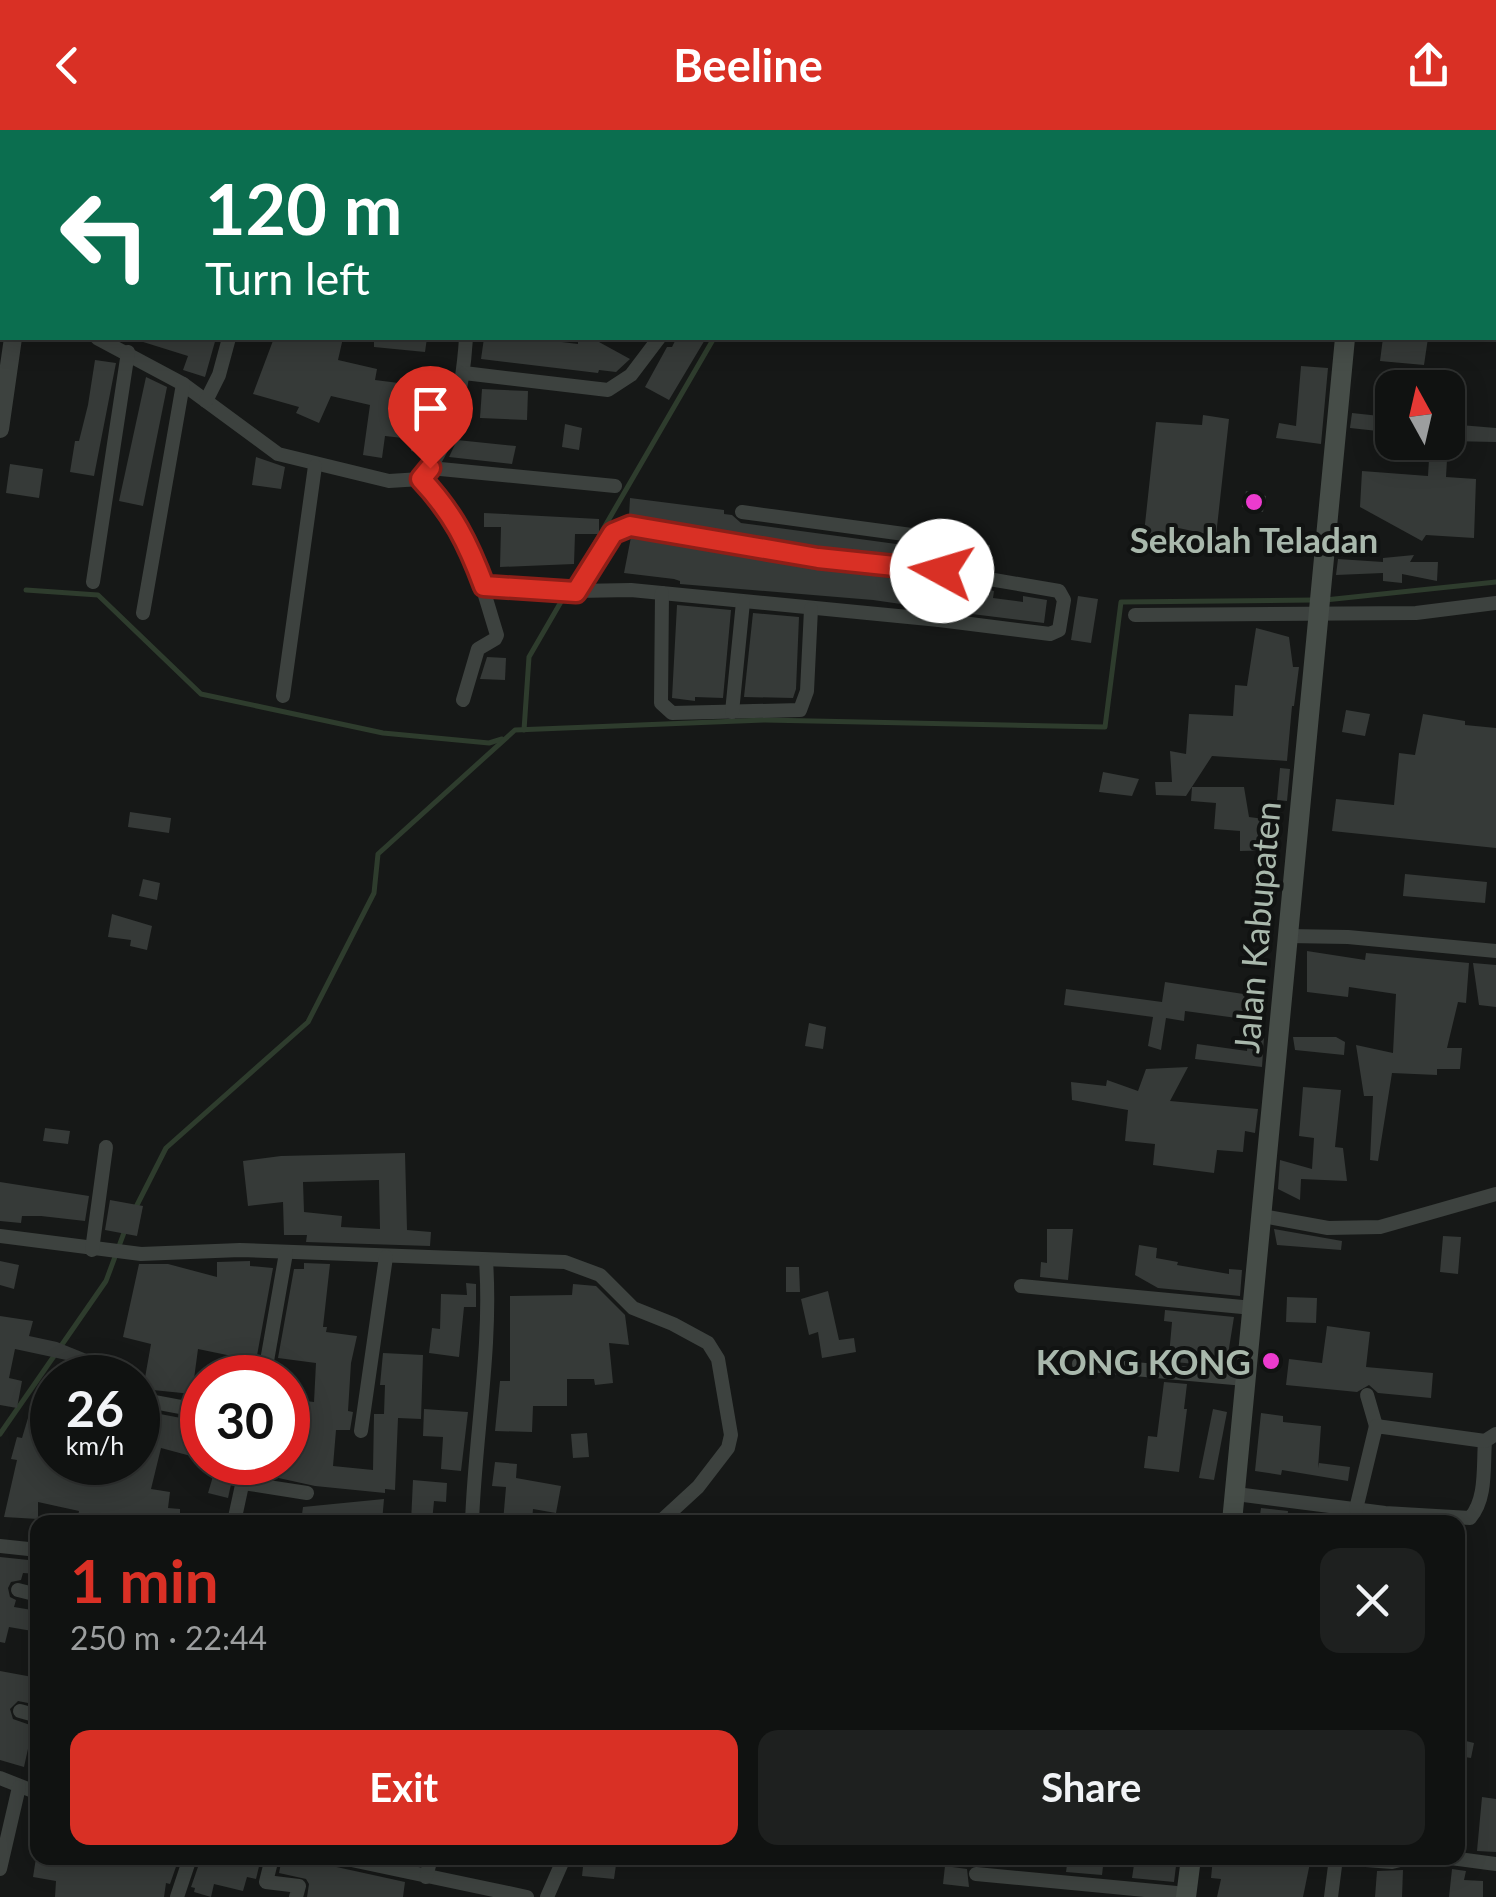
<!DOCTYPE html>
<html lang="en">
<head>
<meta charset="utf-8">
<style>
  :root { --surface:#101211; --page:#1e201f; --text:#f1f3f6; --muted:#9c9e9f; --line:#303231; --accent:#d93025 }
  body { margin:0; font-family:Lato,sans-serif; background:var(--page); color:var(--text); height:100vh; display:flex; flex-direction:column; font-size:38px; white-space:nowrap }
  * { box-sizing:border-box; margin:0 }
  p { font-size:32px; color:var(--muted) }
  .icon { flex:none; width:55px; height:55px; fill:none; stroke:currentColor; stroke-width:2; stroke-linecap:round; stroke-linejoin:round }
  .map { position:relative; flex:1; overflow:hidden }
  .details { position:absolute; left:30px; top:1385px; width:1435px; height:350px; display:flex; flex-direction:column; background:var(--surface); border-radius:20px; box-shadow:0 5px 25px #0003,0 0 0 2px var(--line) }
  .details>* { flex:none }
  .banner { position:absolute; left:0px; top:0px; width:1498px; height:210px; box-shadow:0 5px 25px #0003,0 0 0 2px var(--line); background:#0b6e4f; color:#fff; overflow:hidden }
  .needle { width:65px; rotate:352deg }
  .fabs { position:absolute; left:1375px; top:240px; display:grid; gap:20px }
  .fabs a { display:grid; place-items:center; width:90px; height:90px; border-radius:20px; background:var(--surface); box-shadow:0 5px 25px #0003,0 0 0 2px var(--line); font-size:50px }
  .speed { position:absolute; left:30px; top:1225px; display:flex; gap:20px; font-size:50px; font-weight:700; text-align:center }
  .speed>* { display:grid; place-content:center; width:130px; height:130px; border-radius:50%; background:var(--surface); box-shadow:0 5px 25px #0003,0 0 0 2px var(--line); line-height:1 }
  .speed small { font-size:25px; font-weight:400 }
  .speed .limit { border:15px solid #d22; background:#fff; color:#111 }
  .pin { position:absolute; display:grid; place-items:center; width:85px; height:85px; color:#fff; margin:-102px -42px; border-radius:50% 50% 50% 0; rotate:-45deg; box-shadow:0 0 10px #0007 }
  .pin .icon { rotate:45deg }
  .me { position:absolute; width:110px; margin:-55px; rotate:276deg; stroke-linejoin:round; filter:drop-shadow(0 0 8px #0008) }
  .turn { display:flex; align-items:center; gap:35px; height:210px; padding:0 40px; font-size:45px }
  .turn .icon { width:130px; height:130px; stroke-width:2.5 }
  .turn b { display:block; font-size:70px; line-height:85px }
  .round { display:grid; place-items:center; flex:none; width:105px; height:105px; border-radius:20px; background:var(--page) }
  .summary { display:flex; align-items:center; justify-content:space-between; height:170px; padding:0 40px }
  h1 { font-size:60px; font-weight:700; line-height:75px; color:var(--accent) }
  .primary-button { display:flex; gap:20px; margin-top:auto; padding:20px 40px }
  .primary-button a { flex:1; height:115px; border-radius:20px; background:var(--accent); color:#fff; font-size:40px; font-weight:700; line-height:115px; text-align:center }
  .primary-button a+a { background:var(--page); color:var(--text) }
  header { display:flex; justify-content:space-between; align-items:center; height:130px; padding:0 40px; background:var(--accent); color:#fff; font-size:45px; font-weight:700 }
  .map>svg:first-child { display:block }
</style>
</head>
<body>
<header><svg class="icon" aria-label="back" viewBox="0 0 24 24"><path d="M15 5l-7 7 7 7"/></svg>Beeline<svg class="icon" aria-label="share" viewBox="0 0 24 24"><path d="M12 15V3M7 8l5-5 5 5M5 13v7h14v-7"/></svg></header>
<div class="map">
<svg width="1496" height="1767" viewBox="0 0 1496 1767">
  <rect width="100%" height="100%" fill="#161817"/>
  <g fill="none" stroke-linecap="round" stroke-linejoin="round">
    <!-- stream -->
    <g stroke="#2e3c2d" stroke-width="5">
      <polyline points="831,2 833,0"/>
      <polyline points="26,460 98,465 201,564 383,603 489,613 502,609"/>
      <polyline points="1325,470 1496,452"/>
      <polyline points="524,600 529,527 714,208"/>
      <polyline points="136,1077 166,1018 308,892 374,763 378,724 515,600 765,590 1105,597 1121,472 1314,470"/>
      <polyline points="0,1304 106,1151 125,1100"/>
    </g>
  </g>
  <!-- building -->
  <g fill="#363a38" fill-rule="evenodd">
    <polygon points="140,208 216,208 205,247 183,240 188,226 140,211"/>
    <polygon points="274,208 343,208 338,230 377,239 375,250 438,258 436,286 422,285 420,302 435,304 426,324 411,321 412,309 385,306 382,328 363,325 370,275 331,266 319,293 296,283 299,277 253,264"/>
    <polygon points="374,208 427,208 425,222 374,217"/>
    <polygon points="484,208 529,208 578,214 578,209 599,212 630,229 616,242 599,240 598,243 481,229"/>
    <polygon points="669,208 706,208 669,270 645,257 667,217 672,217 675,211"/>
    <polygon points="1383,208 1428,208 1424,235 1380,231"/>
    <polygon points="95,230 116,233 94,346 70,342 75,311 79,311 88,275"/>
    <polygon points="1301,236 1328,238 1321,314 1276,308 1279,293 1296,296"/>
    <polygon points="146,247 167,257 143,376 119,371"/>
    <polygon points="482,259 528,261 527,290 480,288"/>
    <polygon points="1352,283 1389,287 1387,302 1350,298"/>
    <polygon points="1203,285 1229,289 1216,406 1169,396 1166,424 1142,422 1156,292 1202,295"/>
    <polygon points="565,294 582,298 579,320 562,317"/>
    <polygon points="1448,294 1496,298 1496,312 1448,311"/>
    <polygon points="457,310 516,316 512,334 449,327"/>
    <polygon points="1430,312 1448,312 1446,347 1476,349 1474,408 1426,405 1422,411 1360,377 1362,341 1428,346"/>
    <polygon points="256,327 285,337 281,359 252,355"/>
    <polygon points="10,334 43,339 39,368 6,363"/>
    <polygon points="1246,361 1266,366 1263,382 1242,377"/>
    <polygon points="630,368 724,380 724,384 732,385 741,393 933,419 932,429 819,417 629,386"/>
    <polygon points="484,383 599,389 599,404 575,404 574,434 500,437 501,397 484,397"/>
    <polygon points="631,407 816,438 931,450 929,478 873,470 680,454 680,451 674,449 624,443"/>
    <polygon points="953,410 990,415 987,438 965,434 966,429 954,428"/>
    <polygon points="1414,425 1410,432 1438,432 1437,451 1402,444 1402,453 1383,451 1383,443 1336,445 1338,429 1383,432 1383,428"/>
    <polygon points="963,455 994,461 993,468 1023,472 1023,466 1047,470 1044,493 956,482"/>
    <polygon points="1078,466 1098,469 1091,513 1071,510"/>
    <polygon points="677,475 731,480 723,568 695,567 695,571 672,568"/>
    <polygon points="753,483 799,487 796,559 793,568 744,567"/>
    <polygon points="1256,498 1289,507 1293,537 1299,537 1294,576 1292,576 1287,631 1212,626 1186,666 1156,665 1155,652 1172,652 1170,621 1186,624 1189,584 1233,586 1235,555 1247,556"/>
    <polygon points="487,527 506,528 505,550 480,549"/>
    <polygon points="1346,580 1370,584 1365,606 1342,602"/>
    <polygon points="1423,584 1465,591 1465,595 1496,598 1496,718 1332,701 1336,669 1394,675 1399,623 1415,625"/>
    <polygon points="1280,638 1290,639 1287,671 1277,670"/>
    <polygon points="1103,642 1139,649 1132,666 1099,662"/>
    <polygon points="1192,657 1244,657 1249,687 1272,690 1271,706 1279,706 1279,720 1240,721 1240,701 1214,699 1216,673 1191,671"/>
    <polygon points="130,682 171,688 169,703 128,697"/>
    <polygon points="1405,744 1487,752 1485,773 1403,766"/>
    <polygon points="143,749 160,753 157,770 139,766"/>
    <polygon points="112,784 152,796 147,820 130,816 131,810 108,807"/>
    <polygon points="1307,821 1365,830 1366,823 1469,833 1466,873 1458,872 1447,918 1462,918 1460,939 1437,939 1437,945 1392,943 1378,1031 1370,1030 1373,966 1364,966 1356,915 1393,923 1396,864 1349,857 1348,867 1307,862"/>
    <polygon points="1473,833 1496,835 1496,877 1479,875"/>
    <polygon points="1165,852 1263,867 1259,891 1185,881 1184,891 1166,888 1161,920 1148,916 1153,887 1064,875 1066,859 1162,872"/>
    <polygon points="809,893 826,897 823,919 805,916"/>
    <polygon points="1248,906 1264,907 1262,937 1195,929 1197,914 1247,921"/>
    <polygon points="1293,907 1336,907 1345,912 1344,925 1295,920"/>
    <polygon points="1188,937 1170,971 1258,979 1255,1003 1245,1001 1243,1022 1217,1020 1214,1043 1153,1035 1155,1014 1125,1011 1128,980 1072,970 1071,952 1106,956 1107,950 1138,961 1146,939"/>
    <polygon points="1303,957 1341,960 1335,1017 1343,1018 1347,1051 1301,1049 1300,1070 1278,1059 1280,1030 1312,1039 1314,1008 1299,1006"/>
    <polygon points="45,998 70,1001 68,1014 43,1011"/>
    <path d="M405 1023 407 1100 431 1102 430 1116 306 1112 307 1105H284L283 1072 248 1076 243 1031 281 1026ZM379 1050 380 1099 341 1097 342 1086 304 1082 303 1052Z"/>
    <polygon points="0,1052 89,1066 85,1091 41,1086 22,1086 21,1093 0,1091"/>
    <polygon points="110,1070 143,1076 137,1106 105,1100"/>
    <polygon points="1047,1099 1073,1099 1068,1150 1040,1147 1041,1132 1047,1133"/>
    <polygon points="1274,1099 1342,1111 1341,1120 1277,1115"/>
    <polygon points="1443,1106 1461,1107 1458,1144 1440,1142"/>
    <polygon points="1139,1115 1157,1118 1156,1128 1178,1132 1177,1135 1229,1144 1229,1139 1242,1140 1240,1166 1158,1158 1135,1145"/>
    <polygon points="0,1131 19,1135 14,1159 0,1155"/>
    <polygon points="250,1131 250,1136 273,1138 256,1231 198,1219 192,1264 143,1259 151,1214 123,1207 139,1134 168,1134 217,1147 217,1132"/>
    <polygon points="304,1133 330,1134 323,1197 327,1197 326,1202 357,1206 351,1233 348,1281 353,1282 350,1300 336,1300 333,1336 373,1340 374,1284 384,1284 385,1255 380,1255 383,1223 423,1225 421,1289 398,1288 395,1360 385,1359 385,1363 315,1356 274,1347 276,1332 288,1332 288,1269 314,1272 316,1233 278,1228 294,1139 304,1139"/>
    <polygon points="786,1137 799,1137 800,1162 786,1162"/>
    <polygon points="466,1153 476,1154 476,1177 464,1177 459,1227 429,1223 432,1198 440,1199 441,1164 467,1165"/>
    <polygon points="573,1154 596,1156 625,1185 629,1215 609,1213 613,1253 595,1255 594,1249 567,1249 567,1276 533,1276 532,1302 495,1301 500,1251 510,1251 510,1166 572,1165"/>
    <polygon points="828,1161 839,1210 854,1208 856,1222 822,1228 818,1202 809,1205 801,1169"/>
    <polygon points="1287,1167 1317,1168 1316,1193 1286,1192"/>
    <polygon points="1165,1180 1234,1187 1226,1237 1164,1231 1165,1225 1169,1226 1172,1192 1164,1191"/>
    <polygon points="0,1186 33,1191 29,1206 57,1212 109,1233 103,1248 91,1248 68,1239 71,1231 15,1219 9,1248 22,1251 17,1278 0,1275"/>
    <polygon points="1327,1196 1370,1202 1366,1237 1433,1243 1431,1268 1378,1263 1369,1255 1357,1262 1286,1255 1289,1229 1322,1233"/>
    <polygon points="1164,1252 1187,1254 1184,1279 1187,1279 1179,1342 1144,1338 1148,1306 1157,1307"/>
    <polygon points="31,1278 52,1284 52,1332 138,1332 139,1280 202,1292 202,1329 161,1318 151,1359 170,1362 168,1378 180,1379 180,1392 77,1392 79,1381 38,1372 38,1389 4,1387 17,1330 11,1329 17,1307 22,1308"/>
    <polygon points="424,1279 468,1282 461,1341 441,1339 443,1307 423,1306"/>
    <polygon points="1213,1279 1227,1282 1214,1350 1199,1348"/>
    <polygon points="1261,1283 1283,1286 1283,1292 1321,1296 1318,1338 1319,1333 1350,1337 1348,1351 1282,1340 1281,1345 1255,1341"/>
    <polygon points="587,1303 589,1327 573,1328 571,1304"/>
    <polygon points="231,1332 236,1332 228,1368 208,1363 217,1333"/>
    <polygon points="495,1332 517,1334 516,1348 561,1356 556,1383 533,1379 532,1392 503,1392 506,1357 492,1356"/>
    <polygon points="413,1350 447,1353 446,1372 434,1371 432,1392 411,1392"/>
    <polygon points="384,1369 382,1392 301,1392 303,1377"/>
    <polygon points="1261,1378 1288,1381 1287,1392 1259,1392"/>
    <polygon points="0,1427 38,1431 38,1444 23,1443 21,1450 11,1452 8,1458 10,1467 16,1470 14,1477 38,1481 38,1502 9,1497 5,1513 0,1512"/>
    <polygon points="0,1541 38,1548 38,1575 18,1571 10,1579 13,1589 33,1596 24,1637 0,1630"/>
    <polygon points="1458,1609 1474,1613 1471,1628 1458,1626"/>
    <polygon points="1482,1667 1496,1669 1496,1722 1477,1721"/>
    <polygon points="36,1728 60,1732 61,1728 177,1728 178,1731 170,1754 166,1753 164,1767 55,1767 56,1751 33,1747"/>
    <polygon points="214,1728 261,1728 256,1749 247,1747 243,1761 214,1754 211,1767 194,1762 195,1758 191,1757 199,1734 212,1735"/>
    <polygon points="282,1728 332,1728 332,1736 405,1752 403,1767 307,1767 309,1754 306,1749 279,1743"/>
    <polygon points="584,1728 617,1728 614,1749 582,1746"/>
    <polygon points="1068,1728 1104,1728 1102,1745 1066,1742"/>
    <polygon points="1135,1728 1177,1728 1174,1752 1132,1748"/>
    <polygon points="1213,1728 1311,1728 1303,1767 1217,1767 1221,1749 1211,1748"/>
    <polygon points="945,1736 967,1739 969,1757 943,1754"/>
    <polygon points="1452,1739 1466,1741 1464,1750 1483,1751 1483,1767 1449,1767"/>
    <polygon points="1403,1740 1402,1767 1375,1767 1377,1741"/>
  </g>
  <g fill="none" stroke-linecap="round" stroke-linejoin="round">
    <!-- minor -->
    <g stroke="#3d423f" stroke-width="14">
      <polyline points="209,0 215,2"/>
      <polyline points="579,0 583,2"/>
      <polyline points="756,0 760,2"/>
      <polyline points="367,2 370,0"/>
      <polyline points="501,2 502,0"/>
      <polyline points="776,2 777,0"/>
      <polyline points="889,2 890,0"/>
      <polyline points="1210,2 1217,2"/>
      <polyline points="0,183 2,184"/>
      <path d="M97 208 183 254 278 324 389 351 421 349C454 312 463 255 466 208"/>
      <polyline points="464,243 608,260 631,245 659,208"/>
      <polyline points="206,271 219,245 229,208"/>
      <polyline points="430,338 615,356"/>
      <path d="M421 349C471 402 476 438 497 505L495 509 478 519 463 570"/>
      <polyline points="742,382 941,409 944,418 942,441 1059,461 1064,470 1059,500 1050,504 939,490"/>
      <polyline points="93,452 128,222"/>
      <polyline points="484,456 569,461 577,461 631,460 939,490 942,441 818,428 630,396 613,403 577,461"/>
      <polyline points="662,463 661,573 672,583 800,580 807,561 811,479"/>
      <polyline points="143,483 183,254"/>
      <polyline points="1135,485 1416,483 1496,473"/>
      <polyline points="283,566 315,336"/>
      <polyline points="732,582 743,472"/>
      <polyline points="1288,806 1348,807 1496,821"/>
      <polyline points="1263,1086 1328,1098 1380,1097 1496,1064"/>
      <polyline points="0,1106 141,1124 240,1120 565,1132 600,1145 633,1178 673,1194 708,1213 718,1229 731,1305 728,1318 698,1357 660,1392"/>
      <polyline points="92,1120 106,1017"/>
      <polyline points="1021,1156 1253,1178"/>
      <polyline points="1079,1234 1245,1249"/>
      <polyline points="264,1248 286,1123"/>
      <polyline points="1367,1265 1376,1296"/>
      <polyline points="138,1269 202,1281"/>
      <polyline points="361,1301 386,1127"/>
      <polyline points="243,1353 307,1363"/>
      <path d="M1236 1364 1385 1383 1470 1388C1487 1369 1483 1336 1485 1311"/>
      <polyline points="1356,1379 1376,1296 1485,1311 1496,1304"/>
      <polyline points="234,1392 247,1332"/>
      <path d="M472 1392C475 1306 492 1217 486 1131"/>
      <polyline points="0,1416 38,1420"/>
      <polyline points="18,1460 38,1465"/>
      <polyline points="20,1581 38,1586"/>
      <polyline points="0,1648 38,1663"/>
      <polyline points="272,1728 266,1752 299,1756 296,1767"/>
      <polyline points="342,1728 527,1767"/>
      <polyline points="1340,1728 1392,1732 1408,1728"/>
      <polyline points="1451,1728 1496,1734"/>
      <polyline points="0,1739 19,1657"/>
      <polyline points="976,1744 1187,1764"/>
      <polyline points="426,1747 431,1728"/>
      <polyline points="177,1767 190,1728"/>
      <polyline points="547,1767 564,1728"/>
      <polyline points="1331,1767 1336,1728"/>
    </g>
    <!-- tertiary -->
    <g stroke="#3d423f" stroke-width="18">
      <polyline points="41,2 41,0"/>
      <polyline points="0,299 13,208"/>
    </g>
    <!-- secondary -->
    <g stroke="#464d48" stroke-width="20">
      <polyline points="1363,2 1364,0"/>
      <polyline points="1232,1392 1345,208"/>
      <polyline points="1186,1767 1191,1728"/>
    </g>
  </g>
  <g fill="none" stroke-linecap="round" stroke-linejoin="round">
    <defs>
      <path id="route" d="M430 338 421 349C453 383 468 413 484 456L576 462 613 403 630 396 818 428 942 441"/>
    </defs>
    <!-- route casing -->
    <use href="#route" stroke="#8d1f18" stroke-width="25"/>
    <!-- route -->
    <use href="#route" stroke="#d93025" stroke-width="18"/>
  </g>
  <!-- markers -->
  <g fill="#ec3bce" stroke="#111312" stroke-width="4">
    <circle cx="1254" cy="372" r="10"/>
    <circle cx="1271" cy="1231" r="10"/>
  </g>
  <g text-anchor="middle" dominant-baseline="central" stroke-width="8" stroke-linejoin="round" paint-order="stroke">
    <!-- poi labels -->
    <g font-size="35" font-weight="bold" fill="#a9b8ac" stroke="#111312">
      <text x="1254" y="409">Sekolah Teladan</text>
      <text x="1251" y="1231" text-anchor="end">KONG KONG</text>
    </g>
    <!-- street labels -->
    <g font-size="35" fill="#a9b8ac" stroke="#111312">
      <text transform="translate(1256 797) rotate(-85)">Jalan Kabupaten</text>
    </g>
  </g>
</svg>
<div class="fabs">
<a><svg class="needle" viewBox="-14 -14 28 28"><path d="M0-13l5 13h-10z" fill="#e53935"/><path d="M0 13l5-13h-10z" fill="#9c9e9f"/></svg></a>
</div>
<div class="speed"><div>26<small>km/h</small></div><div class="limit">30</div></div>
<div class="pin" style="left:430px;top:338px;background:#d93025"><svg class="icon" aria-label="arrive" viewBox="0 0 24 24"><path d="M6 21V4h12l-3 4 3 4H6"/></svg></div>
<svg class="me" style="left:942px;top:441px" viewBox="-20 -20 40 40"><circle r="19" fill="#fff"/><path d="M0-13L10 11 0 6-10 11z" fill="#d93025"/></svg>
<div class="banner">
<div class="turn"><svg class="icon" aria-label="left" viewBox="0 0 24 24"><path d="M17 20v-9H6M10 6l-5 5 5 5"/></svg><div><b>120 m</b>Turn left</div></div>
</div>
<section class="details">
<div class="summary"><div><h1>1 min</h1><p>250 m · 22:44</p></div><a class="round"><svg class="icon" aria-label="close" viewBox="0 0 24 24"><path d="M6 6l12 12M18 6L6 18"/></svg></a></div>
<div class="primary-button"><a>Exit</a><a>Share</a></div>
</section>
</div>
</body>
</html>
